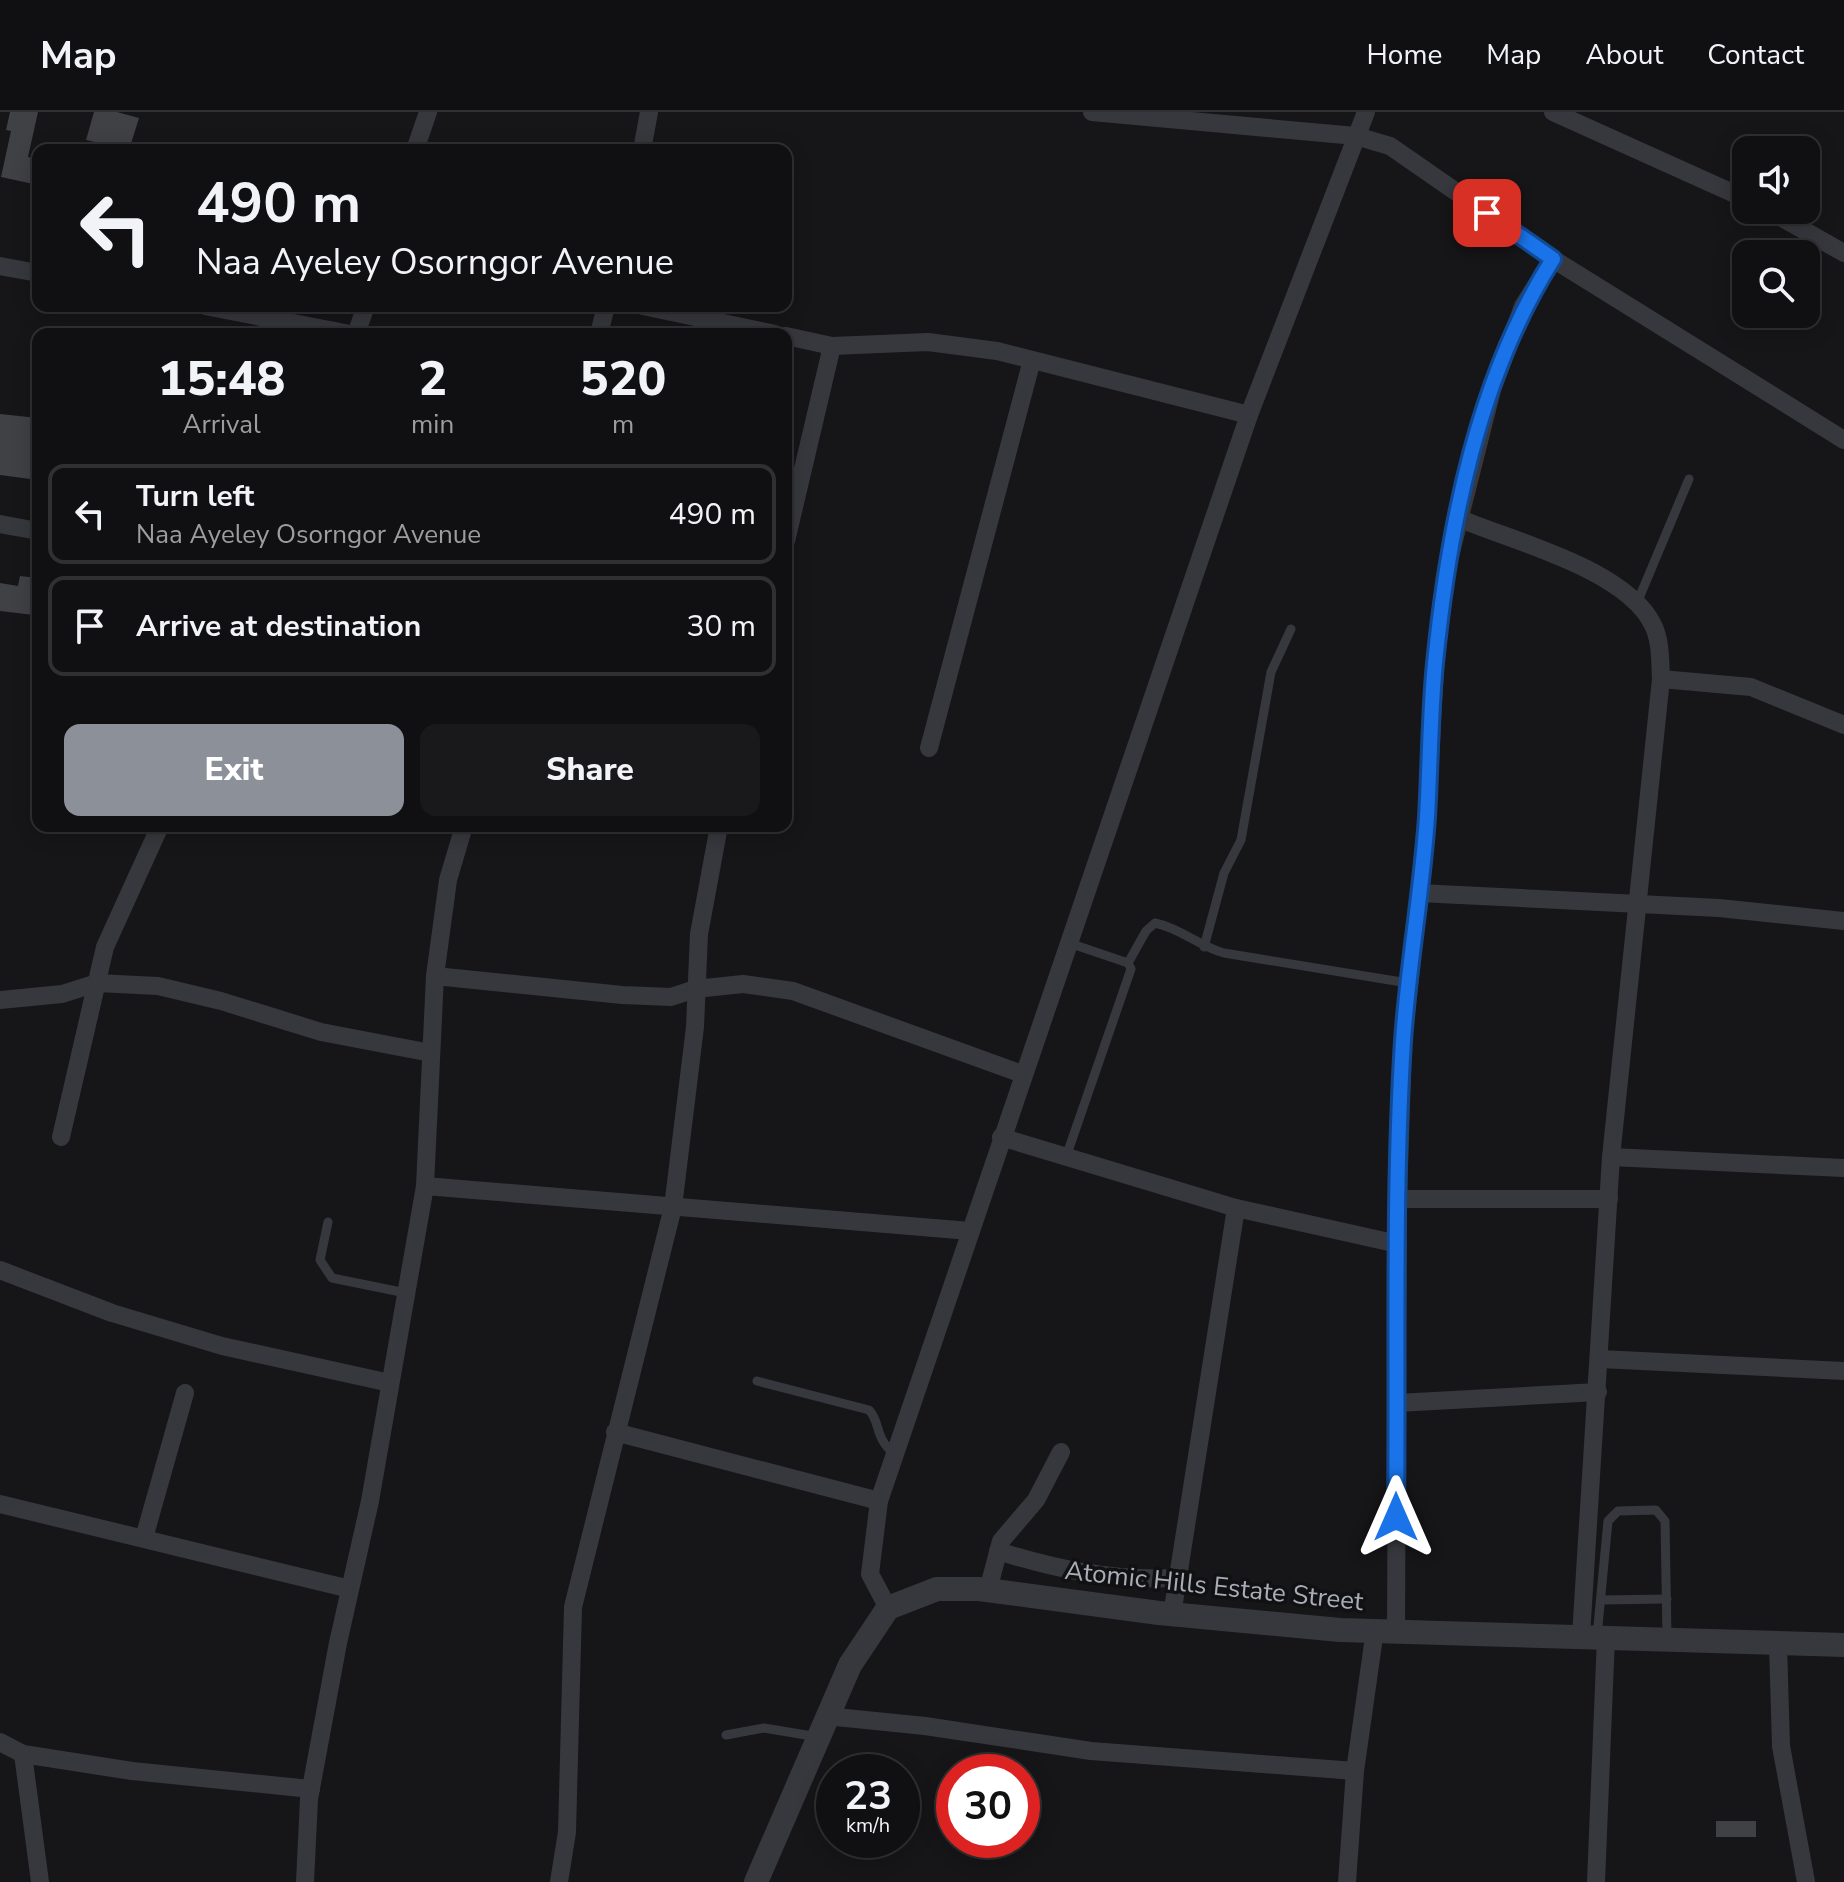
<!DOCTYPE html>
<html lang="en">
<head>
<meta charset="utf-8">
<style>
  :root { --surface:#101012; --page:#19191b; --text:#f1f3f6; --muted:#9c9d9f; --line:#303032; --accent:#8c9099 }
  body { margin:0; font-family:"Nunito Sans",sans-serif; background:var(--page); color:var(--text); height:100vh; display:flex; flex-direction:column; font-size:30px; white-space:nowrap }
  * { box-sizing:border-box; margin:0 }
  p { font-size:26px; color:var(--muted) }
  .icon { flex:none; width:44px; height:44px; fill:none; stroke:currentColor; stroke-width:2; stroke-linecap:round; stroke-linejoin:round }
  .map { position:relative; flex:1; overflow:hidden }
  .side { position:absolute; left:32px; top:216px; width:760px; height:504px; display:flex; flex-direction:column; background:var(--surface); border-radius:16px; box-shadow:0 4px 20px #0003,0 0 0 2px var(--line) }
  .side>* { flex:none }
  .banner { position:absolute; left:32px; top:32px; width:760px; height:168px; border-radius:16px; box-shadow:0 4px 20px #0003,0 0 0 2px var(--line); background:#101012; color:var(--text); overflow:hidden }
  .buttons { position:absolute; left:1732px; top:24px; display:grid; gap:16px }
  .buttons a { display:grid; place-items:center; width:88px; height:88px; border-radius:16px; background:var(--surface); box-shadow:0 4px 20px #0003,0 0 0 2px var(--line); font-size:40px }
  .speed { position:absolute; left:816px; top:1642px; display:flex; gap:16px; font-size:40px; font-weight:700; text-align:center }
  .speed>* { display:grid; place-content:center; width:104px; height:104px; border-radius:50%; background:var(--surface); box-shadow:0 4px 20px #0003,0 0 0 2px var(--line); line-height:1 }
  .speed small { font-size:20px; font-weight:400 }
  .speed .limit { border:12px solid #d22; background:#fff; color:#111 }
  .pin { position:absolute; display:grid; place-items:center; width:68px; height:68px; color:#fff; margin:-34px; border-radius:16px; box-shadow:0 4px 12px #0006 }
  .me { position:absolute; width:88px; margin:-44px; rotate:0deg; stroke-linejoin:round; filter:drop-shadow(0 0 6px #0008) }
  .turn { display:flex; align-items:center; gap:28px; height:168px; padding:0 32px; font-size:36px }
  .turn .icon { width:104px; height:104px; stroke-width:2.5 }
  .turn b { display:block; font-size:56px; line-height:68px }
  .eta { display:flex; justify-content:space-evenly; align-items:center; height:136px; text-align:center }
  .eta b { font-size:48px; font-weight:800; line-height:56px }
  .button { display:flex; gap:16px; margin-top:auto; padding:16px 32px }
  .button a { flex:1; height:92px; border-radius:16px; background:var(--accent); color:#fff; font-size:32px; font-weight:800; line-height:92px; text-align:center }
  .button a+a { background:var(--page); color:var(--text) }
  ul { padding:0; list-style:none }
  li { display:flex; align-items:center; gap:24px; height:100px; margin:0 16px 12px; padding:0 16px; border:4px solid var(--line); border-radius:16px }
  li div { flex:1 }
  li b { display:block; font-size:30px }
  li em { font-style:normal }
  header { display:flex; align-items:center; gap:48px; box-sizing:border-box; height:112px; padding:0 40px; background:var(--surface); border-bottom:2px solid var(--line) }
  header strong { font-size:38px }
  nav { display:flex; gap:44px; margin-inline-start:auto; font-size:28px }
  .map>svg:first-child { display:block }
</style>
</head>
<body>
<header>
<strong>Map</strong>
<nav><a>Home</a><a>Map</a><a>About</a><a>Contact</a></nav>
</header>
<div class="map">
<svg width="1844" height="1770" viewBox="0 0 1844 1770">
  <rect width="100%" height="100%" fill="#161618"/>
  <!-- building -->
  <g fill="#404145">
    <polygon points="10,0 38,0 28,45 38,47 38,73 1,65 11,19 6,18"/>
    <polygon points="94,0 117,0 139,6 129,38 86,28"/>
    <polygon points="0,302 38,306 38,368 0,363"/>
    <polygon points="20,464 38,466 34,503 0,499 0,471 18,474"/>
    <rect x="1716" y="1709" width="40" height="16"/>
  </g>
  <g fill="none" stroke-linecap="round" stroke-linejoin="round">
    <!-- service -->
    <g stroke="#37383d" stroke-width="9">
      <polyline points="1637,491 1689,367"/>
      <polyline points="1204,835 1224,761 1241,728 1271,560 1291,517"/>
      <path d="M1128 851 1146 819 1155 811C1180 816 1199 834 1224 841L1408 871"/>
      <polyline points="1066,1045 1131,857 1128,851 1069,831"/>
      <polyline points="328,1110 320,1148 332,1166 406,1181"/>
      <path d="M757 1269 869 1298C881 1310 873 1324 895 1343"/>
      <polyline points="1601,1488 1667,1487"/>
      <polyline points="1597,1524 1608,1409 1618,1399 1656,1398 1665,1409 1667,1525"/>
      <polyline points="726,1623 764,1616 818,1625"/>
    </g>
    <!-- minor -->
    <g stroke="#37383d" stroke-width="18">
      <polyline points="1092,0 1356,24 1390,34 1553,147 1844,328"/>
      <polyline points="1553,0 1746,87"/>
      <polyline points="415,38 428,0"/>
      <polyline points="642,38 649,0"/>
      <polyline points="1768,98 1844,141"/>
      <polyline points="0,154 38,161"/>
      <polyline points="205,194 350,222"/>
      <polyline points="643,194 775,222"/>
      <polyline points="356,222 366,194"/>
      <polyline points="599,222 606,194"/>
      <polyline points="786,224 832,234 928,230 997,239 1249,303"/>
      <path d="M1458 406C1512 429 1626 457 1653 513 1661 529 1660 549 1661 567L1611 1045 1581 1524"/>
      <polyline points="0,412 38,419"/>
      <polyline points="786,429 832,234"/>
      <polyline points="1661,567 1751,575 1844,613"/>
      <polyline points="929,636 1032,248"/>
      <polyline points="1419,781 1719,796 1844,809"/>
      <polyline points="435,864 622,883 671,885 695,877 743,872 793,879 1022,962"/>
      <polyline points="0,888 62,882 97,871 158,874 221,889 321,920 431,941"/>
      <polyline points="61,1025 105,835 160,714"/>
      <polyline points="1001,1025 1236,1096 1398,1132"/>
      <polyline points="1611,1045 1844,1056"/>
      <polyline points="425,1074 970,1119"/>
      <polyline points="1398,1087 1609,1087"/>
      <polyline points="0,1158 112,1201 222,1234 390,1271"/>
      <polyline points="1600,1247 1844,1259"/>
      <polyline points="1397,1291 1598,1280"/>
      <polyline points="615,1320 879,1389"/>
      <polyline points="0,1392 350,1477"/>
      <polyline points="144,1426 185,1281"/>
      <path d="M998 1439C1058 1458 1114 1469 1177 1466"/>
      <polyline points="988,1478 1001,1429 1036,1388 1061,1340"/>
      <polyline points="888,1496 870,1462 879,1389 1249,303 1366,0"/>
      <polyline points="1172,1503 1236,1096"/>
      <polyline points="1396,1519 1398,1087 1403,931 1427,706 1435,555 1445,464 1492,278 1523,194 1553,147"/>
      <polyline points="1778,1532 1781,1634 1806,1770"/>
      <polyline points="826,1604 925,1614 1091,1639 1355,1659"/>
      <polyline points="0,1630 23,1642 132,1659 311,1677"/>
      <polyline points="23,1642 40,1770"/>
      <polyline points="305,1770 309,1687 338,1531 370,1389 425,1074 435,864 448,768 464,714"/>
      <polyline points="559,1770 567,1720 573,1495 673,1095 695,915 699,822 719,714"/>
      <polyline points="1347,1770 1355,1659 1375,1518"/>
      <polyline points="1596,1770 1606,1525"/>
    </g>
    <!-- tertiary -->
    <polyline stroke="#37383d" stroke-width="24" points="756,1770 850,1553 888,1496 937,1477 979,1477 1159,1501 1340,1518 1844,1533"/>
  </g>
  <g fill="none" stroke-linecap="round" stroke-linejoin="round">
    <defs>
      <path id="route" d="M1396 1405C1398 1247 1393 1087 1403 929 1408 854 1422 780 1427 705 1430 654 1430 602 1435 551 1449 413 1478 265 1553 147L1487 101"/>
    </defs>
    <!-- route casing -->
    <use href="#route" stroke="#114b97" stroke-width="20"/>
    <!-- route -->
    <use href="#route" stroke="#1a73e8" stroke-width="14"/>
  </g>
  <g text-anchor="middle" dominant-baseline="central" stroke-width="7" stroke-linejoin="round" paint-order="stroke">
    <!-- street labels -->
    <g font-size="26" fill="#a8adb8" stroke="#111113">
      <text transform="translate(1214 1474) rotate(6)">Atomic Hills Estate Street</text>
    </g>
  </g>
</svg>
<div class="buttons">
<a><svg class="icon" aria-label="sound" viewBox="0 0 24 24"><path d="M4 9h4l5-4v14l-5-4H4zM17 9q2 3 0 6"/></svg></a>
<a><svg class="icon" aria-label="search" viewBox="0 0 24 24"><circle cx="10" cy="10" r="6"/><path d="M15 15l6 6"/></svg></a>
</div>
<div class="speed"><div>23<small>km/h</small></div><div class="limit">30</div></div>
<div class="pin" style="left:1487px;top:101px;background:#d93025"><svg class="icon" aria-label="arrive" viewBox="0 0 24 24"><path d="M6 21V4h12l-3 4 3 4H6"/></svg></div>
<svg class="me" style="left:1396px;top:1405px" viewBox="-20 -20 40 40"><path d="M0-17L14 15 0 8-14 15z" fill="#1a73e8" stroke="#fff" stroke-width="4"/></svg>
<div class="banner">
<div class="turn"><svg class="icon" aria-label="left" viewBox="0 0 24 24"><path d="M17 20v-9H6M10 6l-5 5 5 5"/></svg><div><b>490 m</b>Naa Ayeley Osorngor Avenue</div></div>
</div>
<section class="side">
<div class="eta">
<div><b>15:48</b><p>Arrival</p></div>
<div><b>2</b><p>min</p></div>
<div><b>520</b><p>m</p></div>
</div>
<ul>
<li><svg class="icon" aria-label="left" viewBox="0 0 24 24"><path d="M17 20v-9H6M10 6l-5 5 5 5"/></svg><div><b>Turn left</b><p>Naa Ayeley Osorngor Avenue</p></div><em>490 m</em></li>
<li><svg class="icon" aria-label="arrive" viewBox="0 0 24 24"><path d="M6 21V4h12l-3 4 3 4H6"/></svg><div><b>Arrive at destination</b></div><em>30 m</em></li>
</ul>
<div class="button"><a>Exit</a><a>Share</a></div>
</section>
</div>
</body>
</html>
